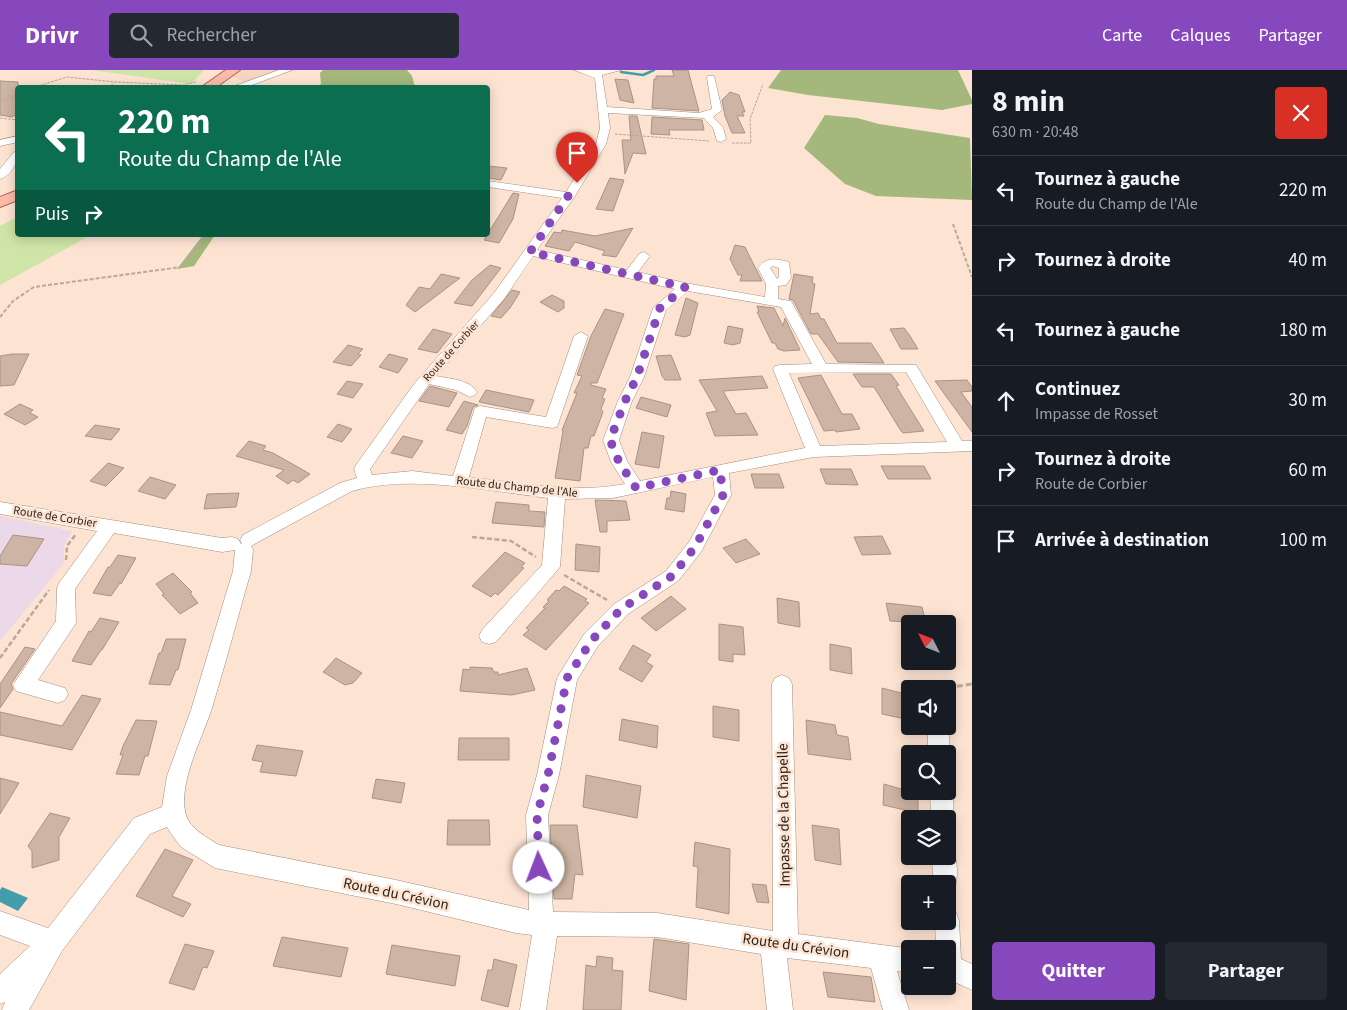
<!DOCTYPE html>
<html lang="fr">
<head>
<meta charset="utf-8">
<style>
  :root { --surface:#171b24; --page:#242831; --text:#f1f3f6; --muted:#9ea1a6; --line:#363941; --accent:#8848bd }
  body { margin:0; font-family:"Source Sans 3",sans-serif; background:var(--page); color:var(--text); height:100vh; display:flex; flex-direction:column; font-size:19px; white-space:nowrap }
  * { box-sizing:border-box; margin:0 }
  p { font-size:16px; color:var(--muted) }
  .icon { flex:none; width:28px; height:28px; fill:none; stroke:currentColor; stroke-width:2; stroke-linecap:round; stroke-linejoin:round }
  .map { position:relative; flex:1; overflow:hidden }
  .drawer { display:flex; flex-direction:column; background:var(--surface); width:375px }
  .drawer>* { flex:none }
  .banner { position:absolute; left:15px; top:15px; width:475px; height:152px; border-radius:5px; box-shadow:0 2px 12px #0003; background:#0b6e4f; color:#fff; overflow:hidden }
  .needle { width:32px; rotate:312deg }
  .fabs { position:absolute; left:901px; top:545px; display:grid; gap:10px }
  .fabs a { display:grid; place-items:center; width:55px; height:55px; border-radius:5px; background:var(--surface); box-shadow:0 2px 12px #0003; font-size:25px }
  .pin { position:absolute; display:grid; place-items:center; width:42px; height:42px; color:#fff; margin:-51px -21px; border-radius:50% 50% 50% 0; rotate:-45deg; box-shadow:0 0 5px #0007 }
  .pin .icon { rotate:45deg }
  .me { position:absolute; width:55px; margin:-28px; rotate:358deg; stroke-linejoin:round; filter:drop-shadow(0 0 4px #0008) }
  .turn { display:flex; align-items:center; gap:18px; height:105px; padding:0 20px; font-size:22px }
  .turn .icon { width:65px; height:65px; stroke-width:2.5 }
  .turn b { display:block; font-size:35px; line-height:42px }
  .then { display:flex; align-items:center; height:48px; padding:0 20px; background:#0003; gap:10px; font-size:19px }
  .round { display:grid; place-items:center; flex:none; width:52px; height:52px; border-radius:5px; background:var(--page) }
  .head { display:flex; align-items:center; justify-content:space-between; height:85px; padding:0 20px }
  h1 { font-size:30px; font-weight:700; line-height:38px }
  .primary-button { display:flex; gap:10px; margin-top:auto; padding:10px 20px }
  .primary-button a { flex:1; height:58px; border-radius:5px; background:var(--accent); color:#fff; font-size:20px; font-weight:700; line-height:58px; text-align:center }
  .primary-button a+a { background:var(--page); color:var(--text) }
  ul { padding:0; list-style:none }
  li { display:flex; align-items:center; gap:15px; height:70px; padding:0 20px; border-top:1px solid var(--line) }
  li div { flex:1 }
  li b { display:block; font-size:19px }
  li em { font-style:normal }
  header { display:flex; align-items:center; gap:30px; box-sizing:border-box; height:70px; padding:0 25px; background:var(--accent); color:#fff }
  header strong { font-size:24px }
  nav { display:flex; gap:28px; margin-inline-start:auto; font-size:18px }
  .search { width:350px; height:45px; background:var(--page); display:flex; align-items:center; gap:12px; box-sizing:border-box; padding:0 18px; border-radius:5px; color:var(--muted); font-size:19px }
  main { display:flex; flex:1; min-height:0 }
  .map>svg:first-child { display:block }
</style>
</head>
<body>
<header>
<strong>Drivr</strong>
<div class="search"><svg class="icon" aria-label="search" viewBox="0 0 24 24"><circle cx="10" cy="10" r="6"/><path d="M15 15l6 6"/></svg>Rechercher</div>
<nav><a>Carte</a><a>Calques</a><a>Partager</a></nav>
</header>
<main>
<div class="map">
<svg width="972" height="940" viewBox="0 0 972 940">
  <rect width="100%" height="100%" fill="#fde3d2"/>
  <!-- built -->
  <polygon fill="#f6d6c0" points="241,0 298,0 249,14 231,6"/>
  <!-- industrial -->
  <polygon fill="#ebd8e9" points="0,446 72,461 64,476 64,493 0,571"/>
  <!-- green -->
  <g fill="#cfe4a7">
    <polygon points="91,0 204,0 191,14"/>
    <polygon points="17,147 18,165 91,165 0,215 0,156"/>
  </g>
  <!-- forest -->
  <g fill="#a4b87b">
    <polygon points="323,0 407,0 412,6 415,17 317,17 321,14 320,3"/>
    <polygon points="781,0 958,0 972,30 972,34 942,40 808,25 768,18"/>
    <polygon points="825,45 857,48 879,54 970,68 972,130 876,126 845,114 804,78"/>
    <polygon points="203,165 215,165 194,196 177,199"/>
  </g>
  <!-- water -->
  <polygon fill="#459dac" points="2,817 28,828 18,841 0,832 0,820"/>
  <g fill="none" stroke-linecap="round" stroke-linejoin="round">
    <!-- stream -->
    <polyline stroke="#459dac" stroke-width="2.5" points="621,2 643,5 654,0"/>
  </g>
  <!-- building -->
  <g fill="#cdb4a4" stroke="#ab9383">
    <polygon points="672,0 688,0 699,41 652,38 654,9 656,9 656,6 674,6"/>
    <polygon points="615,9 628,10 634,33 620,30"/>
    <polygon points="0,11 18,12 18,43 12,47 0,45"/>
    <polygon points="730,22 739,25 745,42 742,42 744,46 737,46 745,63 732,63 725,46 722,30"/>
    <polygon points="629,46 637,46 646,84 633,83 625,104 622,70 631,70"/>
    <polygon points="652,47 702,50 704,60 669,60 670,65 651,64"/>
    <polygon points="488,96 507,98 501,110 488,108"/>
    <polygon points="610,108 624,110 613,141 596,139"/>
    <polygon points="513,123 519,124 513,149 499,173 484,170"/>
    <polygon points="633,158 616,187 602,185 605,181 575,172 569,181 545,176 554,162 561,163 562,160 595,166"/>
    <polygon points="735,175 745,177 762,211 740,211 742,205 738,205 730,189"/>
    <polygon points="490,195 501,198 472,236 454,233 472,210"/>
    <polygon points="441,204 460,208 415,242 406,235 419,217 430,219"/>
    <polygon points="794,204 813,207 812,213 815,214 810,244 818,243 821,249 824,249 837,273 871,273 884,293 838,292 818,264 811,264 793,230 789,229"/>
    <polygon points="512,220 520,222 510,238 501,248 491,246"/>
    <polygon points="552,225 564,231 564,238 558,242 540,232"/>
    <polygon points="686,228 698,233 690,265 685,267 675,265"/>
    <polygon points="757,236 774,238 783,256 785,248 800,280 784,281 778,279 775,273 772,273 757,242 759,242"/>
    <polygon points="605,239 624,244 597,313 591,313 591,315 606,319 602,328 605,329 601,339 603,342 594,366 591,366 588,378 584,378 580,411 555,408 563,361 562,360 577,323 574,323 582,306 577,305 591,266"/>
    <polygon points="728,256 743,259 740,273 733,275 724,273"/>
    <polygon points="904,258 910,266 918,279 901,279 890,259"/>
    <polygon points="433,259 452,264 437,283 418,279"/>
    <polygon points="348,275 363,279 358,284 361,285 351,296 333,292"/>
    <polygon points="12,284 29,284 14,315 0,316 0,286"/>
    <polygon points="389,284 408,289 398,303 379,297"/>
    <polygon points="671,285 676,297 681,310 665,310 662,306 656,286"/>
    <polygon points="853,304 891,304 899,315 896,316 924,361 903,363 901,361 874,317 862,317"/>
    <polygon points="821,305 842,344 852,344 860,359 836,362 835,360 824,361 798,308"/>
    <polygon points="762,306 768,318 723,321 736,344 746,343 758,365 715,366 706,343 717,341 699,310"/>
    <polygon points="967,310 972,317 972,321 961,322 972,337 972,362 935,311"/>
    <polygon points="347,311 363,314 353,328 337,324"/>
    <polygon points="430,316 457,323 449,337 419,331"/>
    <polygon points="486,320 534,330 529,342 479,332"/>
    <polygon points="641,327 671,335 667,347 636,338"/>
    <polygon points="464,331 478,335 473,337 467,356 462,364 446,360"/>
    <polygon points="20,334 33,340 30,343 38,347 25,355 4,344"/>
    <polygon points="338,354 352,359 342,372 327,367"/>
    <polygon points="95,355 120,359 111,370 85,366"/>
    <polygon points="642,362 664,366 659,398 635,394"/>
    <polygon points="403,366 423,371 412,388 391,383"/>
    <polygon points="249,371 266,376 263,380 273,383 310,404 298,413 293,410 288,414 276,406 284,400 236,386"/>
    <polygon points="108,393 124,398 106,416 90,411"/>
    <polygon points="881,396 924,396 931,409 888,409"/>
    <polygon points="820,399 851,399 858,415 826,414"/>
    <polygon points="751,404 779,404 784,418 755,418"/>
    <polygon points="150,407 176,415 165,429 138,421"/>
    <polygon points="671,421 686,424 684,442 665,439 667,428 670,428"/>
    <polygon points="239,423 236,437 204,439 207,424"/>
    <polygon points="595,430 626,431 630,450 607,451 607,462 600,462"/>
    <polygon points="496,432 529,435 529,441 545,442 544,457 492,453"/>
    <polygon points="13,465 44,469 27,496 0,494 0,486"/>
    <polygon points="882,466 891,484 862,485 854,467"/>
    <polygon points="746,469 760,484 736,493 723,478"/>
    <polygon points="576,474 600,477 599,502 575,500"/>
    <polygon points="505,482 525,493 521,497 524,498 498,525 495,523 491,527 472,516"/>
    <polygon points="118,485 136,488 121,514 120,513 111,526 93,523 108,497 110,497"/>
    <polygon points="173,503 192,522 190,523 198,533 180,544 162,525 164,524 156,514"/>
    <polygon points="564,516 587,529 585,531 589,533 546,580 523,565 529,560 526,558 545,538 543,537 549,531 547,530 556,520 559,521"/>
    <polygon points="671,526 686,539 656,561 641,548"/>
    <polygon points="777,528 799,532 800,557 778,553"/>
    <polygon points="886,533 922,537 926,553 890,551"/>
    <polygon points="100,548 119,552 102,580 101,580 91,595 72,591 89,561 91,562"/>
    <polygon points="719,554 743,557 745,585 733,584 733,592 719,590"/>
    <polygon points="166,569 186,569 178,600 176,600 170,615 149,614 159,583 161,583"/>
    <polygon points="830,574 851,578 852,604 830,600"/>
    <polygon points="633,575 651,585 646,592 653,596 642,612 619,599"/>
    <polygon points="25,577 35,579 11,614 13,619 0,638 0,614"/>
    <polygon points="336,588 362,603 353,613 345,615 323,602"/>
    <polygon points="470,597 492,598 494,602 498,602 498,605 527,598 535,620 512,625 460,621 463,599 470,600"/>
    <polygon points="882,618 905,624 905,649 882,644"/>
    <polygon points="82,625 101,629 72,680 0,665 0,642 62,656"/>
    <polygon points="713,636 739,640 739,671 713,667"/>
    <polygon points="622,649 658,656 657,678 619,670"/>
    <polygon points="136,650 157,651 148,686 145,686 139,705 116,704 123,685 120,685 123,676"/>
    <polygon points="806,650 835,655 837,665 848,667 851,690 808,684"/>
    <polygon points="459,668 509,668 509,690 458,690"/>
    <polygon points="257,675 303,681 296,706 260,702 263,692 252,690"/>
    <polygon points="586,705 641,716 637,748 583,737"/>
    <polygon points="0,708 19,713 0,744"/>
    <polygon points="376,709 405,713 401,733 372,728"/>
    <polygon points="884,714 918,724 918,743 883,735"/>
    <polygon points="50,743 70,748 59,767 59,790 32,798 32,781 28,776"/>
    <polygon points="448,750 489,750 490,775 447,775"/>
    <polygon points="550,755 577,755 583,805 575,804 572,829 554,829"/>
    <polygon points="812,755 839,759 841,795 815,790"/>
    <polygon points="695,772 730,779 729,844 696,837 698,797 693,796"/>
    <polygon points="165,779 193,790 172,826 191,834 183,847 136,826"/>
    <polygon points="752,814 766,815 769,833 757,832"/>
    <polygon points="282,867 348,878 341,907 273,896"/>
    <polygon points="654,869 689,874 686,930 649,921"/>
    <polygon points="185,874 214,881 207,898 203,897 194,920 169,913"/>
    <polygon points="392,875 460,886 455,916 386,904"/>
    <polygon points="597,886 613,888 612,900 623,901 621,940 583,940 586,895 596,897"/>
    <polygon points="494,889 517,895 508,937 481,930 488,900 492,900"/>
    <polygon points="823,902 871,907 875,932 828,927"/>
  </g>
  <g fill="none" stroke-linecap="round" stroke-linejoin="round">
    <defs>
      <g id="minor">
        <polygon points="279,0 292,0 244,18 229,18"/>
        <path d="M574 0H621L602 5 607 37 699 43 712 39 707 8 708 6H714L722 40 713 47 723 57 726 69 721 72 717 71 713 58 704 48 608 43 610 58 606 74 575 126 537 180 627 200 640 183 644 182 650 186 638 202 685 213 765 227 766 214 758 198C767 186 776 189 789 192L791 208 786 215 778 216V229L791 231 826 294 916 295 962 371H972V381L814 387 729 403 731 425 701 482 678 511 628 544 598 576 577 610 559 705 548 745 553 842 657 843 773 861 772 614 775 608 782 605 789 608 792 614 798 864 913 879H910V903L897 901 909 940H883L871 898 787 888 793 940H767L761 884 657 867 557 866 546 940H520L532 865 516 863 396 834 215 798 181 777 172 765 167 757 150 764 62 881 29 940H2L5 932 0 934V904L30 876 0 865V841L48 858 134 748 162 737 167 706 191 640 233 501 235 480 222 482 114 463 75 519 76 553 38 610 65 618 68 624 65 630 58 633 16 621 13 615 56 551 57 518 59 513 97 461 0 444V432L222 468 232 467 238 469 241 474H242L240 470 243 465 340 413 357 408 354 399 356 395 414 314 494 223 562 128 488 117V111L566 122 596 74 600 58 595 8ZM533 186 675 219 653 238 630 307 618 331 603 370 611 392 625 414C574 424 520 413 469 407L486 347 552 358 557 357 588 266 581 262 574 266 546 347 480 336 475 338 453 406 412 401 372 405 370 399 429 314 456 320 470 327 475 325 477 322C469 309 450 309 436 306L504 229ZM772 196 779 198V207L777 209 770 198ZM688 221 781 237 812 294 780 295 775 296 773 299 805 378 640 411 627 391 619 370 632 331 644 307 666 240ZM906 302 947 372 820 376 789 303ZM713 407 715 425 689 472 666 501 614 534 584 564 557 608 537 705 526 745 529 840 396 810 219 775C208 768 190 759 186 745 177 714 203 667 212 638 226 592 238 546 251 501L253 480 251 476 352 421C409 404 489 421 548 428L542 495 482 560 479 566 482 572 489 574 496 572 560 497 565 429 613 428Z"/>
        <polygon points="18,66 18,72 0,76 0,70"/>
        <path d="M18 81C18 92 11 106 0 109V99L14 82Z"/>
        <polygon points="948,654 950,684 948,689 948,684 928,684 928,656 948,656"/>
        <path d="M948 713C955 723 955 745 950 757L948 758V749H931L930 721H948Z"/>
        <path d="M948 776 952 778C958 791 959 809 953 822L948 825V814H933L932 786H948Z"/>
        <polygon points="948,839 956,842 959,851 961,889 972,894 972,920 948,909 948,879 936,879 935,851 948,851"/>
      </g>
      <g id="major">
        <polygon points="226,0 240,0 215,18 200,18"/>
        <polygon points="18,120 18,130 0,137 0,127"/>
      </g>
    </defs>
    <!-- minor casing -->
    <use href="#minor" stroke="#a48c7d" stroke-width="1"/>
    <!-- major casing -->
    <use href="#major" stroke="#b06654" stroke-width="2"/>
    <!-- path-far3 -->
    <g stroke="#bca89a" stroke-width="1" stroke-dasharray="3 1" stroke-linecap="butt">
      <polyline points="32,18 67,7 115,12 183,15 196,12"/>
      <polyline points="108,18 114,13"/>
      <polyline points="335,18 351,0"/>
      <polyline points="0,33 18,24"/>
      <polyline points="0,48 18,50"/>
      <polyline points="615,64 709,71"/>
      <polyline points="732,73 751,73 750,49 763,14"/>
    </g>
    <!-- path-far2 -->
    <g stroke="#bca89a" stroke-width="2" stroke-dasharray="4 2" stroke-linecap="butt">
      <polyline points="953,154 972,207"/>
      <polyline points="0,247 13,231 34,217 181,197 206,165"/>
    </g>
    <!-- path-far1 -->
    <g stroke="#bca89a" stroke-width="2.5" stroke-dasharray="5 2.5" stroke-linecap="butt">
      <polyline points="472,467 511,471 536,487"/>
      <polyline points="66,490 67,476 76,464"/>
      <polyline points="564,505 607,530"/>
      <polyline points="0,588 49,520"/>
    </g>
    <!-- path -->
    <polyline stroke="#bca89a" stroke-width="3" stroke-dasharray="6 3" stroke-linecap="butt" points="939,619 972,614"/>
    <!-- minor -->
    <use href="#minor" fill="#fff" fill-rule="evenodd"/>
    <!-- major -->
    <use href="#major" fill="#fbbbab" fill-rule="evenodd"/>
  </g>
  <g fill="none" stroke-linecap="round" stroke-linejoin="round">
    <!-- route -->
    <polyline stroke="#8848bd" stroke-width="9" stroke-dasharray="0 16.2" points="539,798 537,745 548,705 567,608 592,570 621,539 672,506 695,477 723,425 720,400 636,418 619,392 610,370 625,331 637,307 660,238 685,217 530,182 577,113"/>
  </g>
  <g text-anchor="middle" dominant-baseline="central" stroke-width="5" stroke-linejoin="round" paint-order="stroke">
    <!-- far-street labels -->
    <g font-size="11" fill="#281f19" stroke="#fde3d2">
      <text transform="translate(451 281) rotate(-48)">Route de Corbier</text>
    </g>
    <!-- street labels -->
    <g font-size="12" fill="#281f19" stroke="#fde3d2">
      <text transform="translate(517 417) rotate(6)">Route du Champ de l'Ale</text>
      <text transform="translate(55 447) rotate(9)">Route de Corbier</text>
    </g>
    <!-- near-street labels -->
    <g font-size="15" fill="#281f19" stroke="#fde3d2">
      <text transform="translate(784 745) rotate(-91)">Impasse de la Chapelle</text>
      <text transform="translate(396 824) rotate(12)">Route du Crévion</text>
      <text transform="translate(796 876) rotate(8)">Route du Crévion</text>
    </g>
  </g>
</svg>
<div class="fabs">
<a><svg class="needle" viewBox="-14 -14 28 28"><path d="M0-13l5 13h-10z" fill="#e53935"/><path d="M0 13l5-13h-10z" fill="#9ea1a6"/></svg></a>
<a><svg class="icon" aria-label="sound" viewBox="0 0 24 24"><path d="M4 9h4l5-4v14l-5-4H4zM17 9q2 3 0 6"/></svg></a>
<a><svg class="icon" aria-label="search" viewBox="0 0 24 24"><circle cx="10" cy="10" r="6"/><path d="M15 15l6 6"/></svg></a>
<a><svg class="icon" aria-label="layers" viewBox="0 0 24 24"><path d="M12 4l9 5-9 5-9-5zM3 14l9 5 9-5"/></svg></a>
<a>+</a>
<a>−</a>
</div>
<div class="pin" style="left:577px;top:113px;background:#d93025"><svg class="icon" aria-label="arrive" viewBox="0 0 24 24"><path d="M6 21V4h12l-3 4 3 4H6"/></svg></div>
<svg class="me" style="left:539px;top:798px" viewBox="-20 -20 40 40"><circle r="19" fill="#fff"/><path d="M0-13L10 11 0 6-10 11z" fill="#8848bd"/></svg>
<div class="banner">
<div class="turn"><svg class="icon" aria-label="left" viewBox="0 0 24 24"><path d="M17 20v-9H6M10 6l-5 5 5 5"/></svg><div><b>220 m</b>Route du Champ de l'Ale</div></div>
<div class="then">Puis<svg class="icon" aria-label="right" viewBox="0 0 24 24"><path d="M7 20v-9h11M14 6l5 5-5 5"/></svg></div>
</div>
</div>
<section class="drawer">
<div class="head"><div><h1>8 min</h1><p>630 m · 20:48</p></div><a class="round" style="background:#d93025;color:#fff"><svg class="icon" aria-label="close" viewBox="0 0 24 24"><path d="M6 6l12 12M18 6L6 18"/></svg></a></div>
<ul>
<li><svg class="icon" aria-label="left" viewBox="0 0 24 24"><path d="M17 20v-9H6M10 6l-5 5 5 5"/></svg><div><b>Tournez à gauche</b><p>Route du Champ de l'Ale</p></div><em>220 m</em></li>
<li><svg class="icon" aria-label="right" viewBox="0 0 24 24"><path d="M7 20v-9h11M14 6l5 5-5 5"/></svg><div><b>Tournez à droite</b></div><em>40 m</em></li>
<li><svg class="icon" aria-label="left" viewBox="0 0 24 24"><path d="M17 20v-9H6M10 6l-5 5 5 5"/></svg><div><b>Tournez à gauche</b></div><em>180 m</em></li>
<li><svg class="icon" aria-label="ahead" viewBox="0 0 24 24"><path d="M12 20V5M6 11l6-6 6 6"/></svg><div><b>Continuez</b><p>Impasse de Rosset</p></div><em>30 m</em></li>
<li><svg class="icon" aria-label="right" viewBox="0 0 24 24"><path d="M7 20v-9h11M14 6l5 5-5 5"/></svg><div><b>Tournez à droite</b><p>Route de Corbier</p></div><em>60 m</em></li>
<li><svg class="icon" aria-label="arrive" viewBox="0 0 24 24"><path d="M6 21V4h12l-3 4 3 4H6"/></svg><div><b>Arrivée à destination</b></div><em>100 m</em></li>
</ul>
<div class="primary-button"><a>Quitter</a><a>Partager</a></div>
</section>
</main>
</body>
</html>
